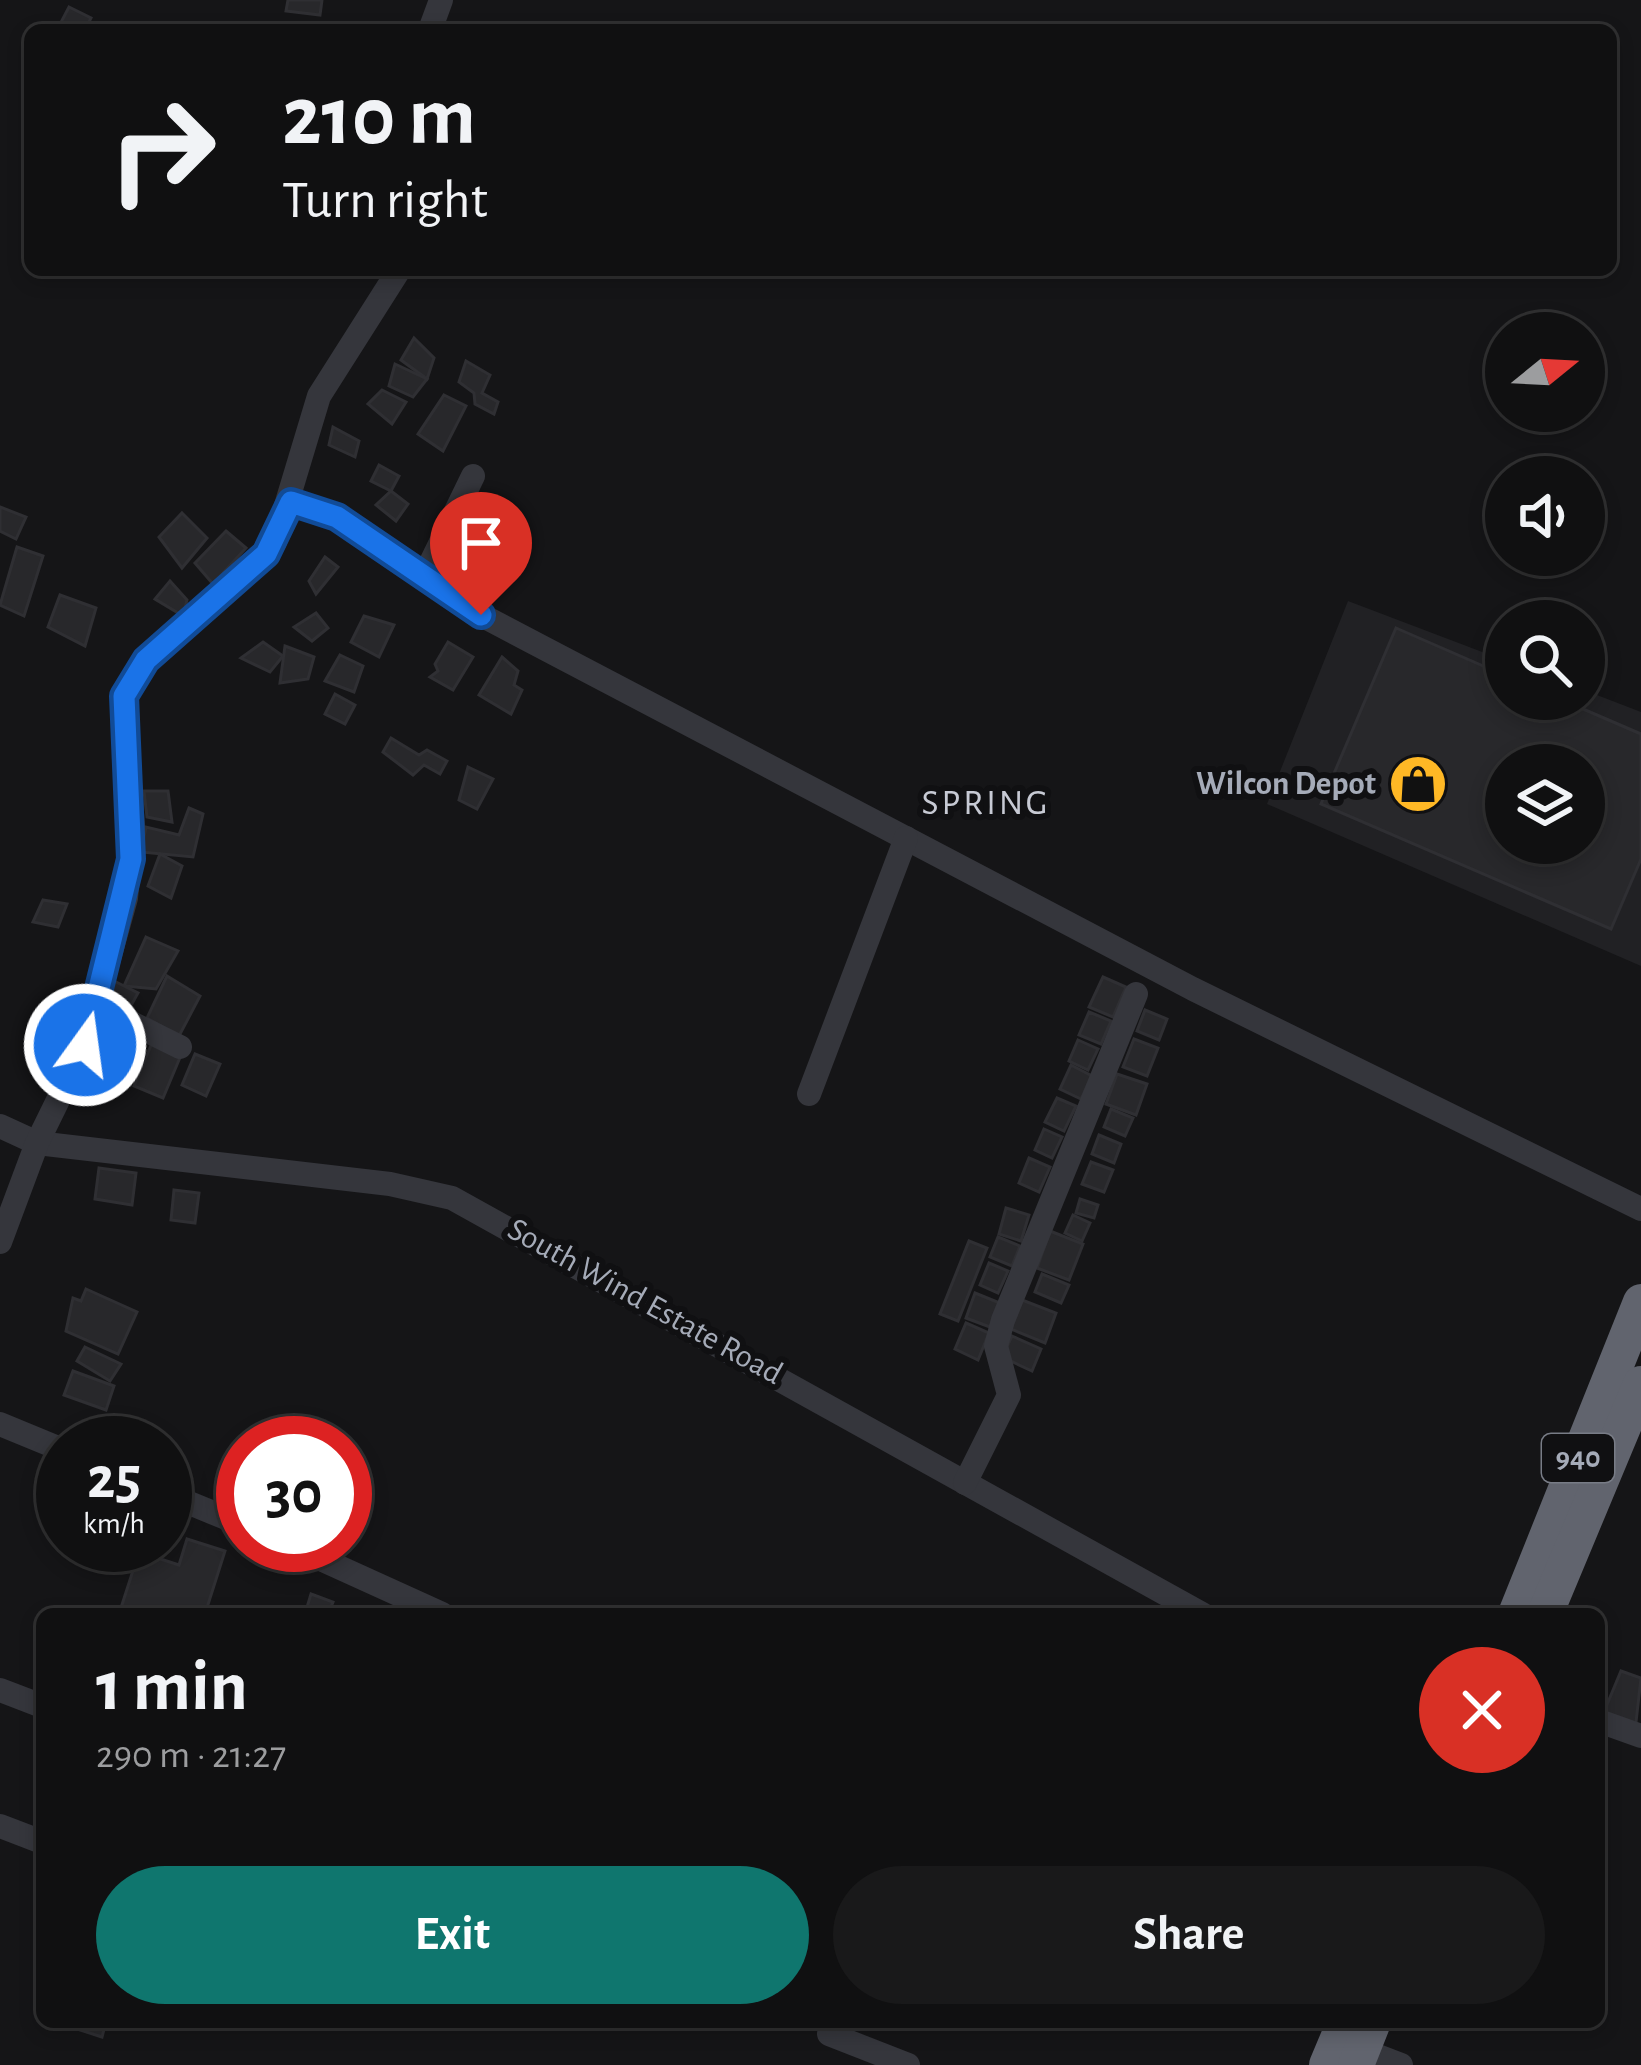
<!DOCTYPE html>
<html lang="en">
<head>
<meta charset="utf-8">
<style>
  :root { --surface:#101011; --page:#19191a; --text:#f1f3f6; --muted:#9c9d9f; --line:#303031; --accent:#0f766e }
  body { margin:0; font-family:"Alegreya Sans",sans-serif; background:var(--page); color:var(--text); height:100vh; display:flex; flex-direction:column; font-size:45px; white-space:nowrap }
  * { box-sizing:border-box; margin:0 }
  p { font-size:39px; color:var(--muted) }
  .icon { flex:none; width:66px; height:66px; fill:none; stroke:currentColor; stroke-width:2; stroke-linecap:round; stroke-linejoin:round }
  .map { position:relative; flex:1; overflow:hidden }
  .sheet { position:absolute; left:36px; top:1608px; width:1569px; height:420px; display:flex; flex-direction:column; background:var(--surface); border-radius:18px; box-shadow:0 6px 18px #0003,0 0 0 3px var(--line) }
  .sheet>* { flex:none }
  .top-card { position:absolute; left:24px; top:24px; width:1593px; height:252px; border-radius:18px; box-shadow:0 6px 18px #0003,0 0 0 3px var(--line); background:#101011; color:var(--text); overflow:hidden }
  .needle { width:78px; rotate:72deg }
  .buttons { position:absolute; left:1485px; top:312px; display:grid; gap:24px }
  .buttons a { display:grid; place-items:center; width:120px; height:120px; border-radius:50%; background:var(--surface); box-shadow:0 6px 18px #0003,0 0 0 3px var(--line); font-size:60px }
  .speed { position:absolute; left:36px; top:1416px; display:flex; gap:24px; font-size:60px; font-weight:700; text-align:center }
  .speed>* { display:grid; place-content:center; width:156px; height:156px; border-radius:50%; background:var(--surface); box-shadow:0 6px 18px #0003,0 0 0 3px var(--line); line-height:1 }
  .speed small { font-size:30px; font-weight:400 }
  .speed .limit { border:18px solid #d22; background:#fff; color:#111 }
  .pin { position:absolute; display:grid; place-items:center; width:102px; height:102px; color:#fff; margin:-123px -51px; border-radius:50% 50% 50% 0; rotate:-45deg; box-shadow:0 0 12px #0007 }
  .pin .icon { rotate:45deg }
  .me { position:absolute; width:132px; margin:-66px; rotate:14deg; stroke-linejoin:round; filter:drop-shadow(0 0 9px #0008) }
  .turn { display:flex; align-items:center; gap:42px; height:252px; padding:0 60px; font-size:54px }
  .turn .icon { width:156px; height:156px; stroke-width:2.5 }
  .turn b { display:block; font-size:84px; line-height:102px }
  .round { display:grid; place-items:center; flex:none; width:126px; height:126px; border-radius:63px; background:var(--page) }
  .summary { display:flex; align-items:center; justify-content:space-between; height:204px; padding:0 60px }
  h1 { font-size:72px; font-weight:600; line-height:90px }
  .primary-button { display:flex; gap:24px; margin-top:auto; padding:24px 60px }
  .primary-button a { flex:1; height:138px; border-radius:72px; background:var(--accent); color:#fff; font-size:48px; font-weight:600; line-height:138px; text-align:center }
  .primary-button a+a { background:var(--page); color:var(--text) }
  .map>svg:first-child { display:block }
</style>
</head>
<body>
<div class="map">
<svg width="1641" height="2065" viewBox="0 0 1641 2065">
  <rect width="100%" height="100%" fill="#151517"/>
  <!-- built -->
  <path fill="#212124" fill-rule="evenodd" d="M1348 601 1506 661V699H1584V690L1641 712V966L1267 804ZM1506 765H1584V843H1506Z"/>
  <!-- building -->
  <g fill="#28282b" stroke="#2f2f33" stroke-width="3" fill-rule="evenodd">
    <polygon points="288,0 322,0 320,15 286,11"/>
    <polygon points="69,7 91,18 85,30 57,30"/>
    <polygon points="414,338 434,358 427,379 401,360"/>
    <polygon points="466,361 490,375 482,393 498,402 494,414 475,404 474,393 459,382"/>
    <polygon points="395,364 427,379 413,397 389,386"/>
    <polygon points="382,390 406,402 392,424 368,404"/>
    <polygon points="444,395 466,406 443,451 418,434"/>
    <polygon points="333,427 359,441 355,457 329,445"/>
    <polygon points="379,465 399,476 391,491 371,481"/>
    <polygon points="391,491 408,504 396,521 376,505"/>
    <polygon points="0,507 26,517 16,539 0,531"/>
    <polygon points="182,513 207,538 182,568 159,537"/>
    <polygon points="226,531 246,548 213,584 195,563"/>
    <polygon points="479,531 511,550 497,573 465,553"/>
    <polygon points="17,547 43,556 24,616 0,605"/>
    <polygon points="325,557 338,567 316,594 309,581"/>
    <polygon points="170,581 187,600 183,616 155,599"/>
    <polygon points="60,595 96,608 85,646 48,627"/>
    <polygon points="316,613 328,628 312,641 294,627"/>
    <polygon points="364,616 394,625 379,657 351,642"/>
    <path d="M1396 628 1506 676V699H1560L1641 734V859L1611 929 1321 804ZM1506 765H1584V843H1506Z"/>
    <polygon points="263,642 283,656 270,672 241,658"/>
    <polygon points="448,642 473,657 453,690 430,677 438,671 435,664"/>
    <polygon points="285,646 314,657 308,679 280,683"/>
    <polygon points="340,655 363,666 354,692 325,681"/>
    <polygon points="502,657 518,671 514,685 522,690 511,714 479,695"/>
    <polygon points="335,694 355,705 345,724 325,714"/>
    <polygon points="391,738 419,755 427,750 447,761 440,774 424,765 413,775 383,752"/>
    <polygon points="468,767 493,779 477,809 459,800"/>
    <polygon points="144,791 168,791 172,822 147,817"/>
    <polygon points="189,808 203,814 193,857 141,852 146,827 179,835"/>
    <polygon points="160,854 182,866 171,898 148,886"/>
    <polygon points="43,900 67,904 58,927 33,922"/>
    <polygon points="146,937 178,951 156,989 124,986"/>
    <polygon points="167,976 200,996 179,1036 147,1018"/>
    <polygon points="1103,977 1126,987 1113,1017 1089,1007"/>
    <polygon points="114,981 138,993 128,1011 105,999"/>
    <polygon points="1145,1010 1167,1019 1159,1040 1137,1031"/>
    <polygon points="1089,1012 1111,1021 1101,1044 1079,1035"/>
    <polygon points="104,1020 147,1038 129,1082 87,1065"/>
    <polygon points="1134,1039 1158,1048 1147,1076 1123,1067"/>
    <polygon points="1078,1040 1098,1049 1088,1070 1069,1061"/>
    <polygon points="152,1043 181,1055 163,1098 134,1086"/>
    <polygon points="195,1054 220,1064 206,1096 182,1085"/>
    <polygon points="1071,1065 1092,1076 1081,1099 1060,1089"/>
    <polygon points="1117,1074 1147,1084 1136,1115 1106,1104"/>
    <polygon points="1057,1098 1076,1106 1064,1131 1045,1122"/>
    <polygon points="1111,1109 1133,1118 1125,1136 1104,1127"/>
    <polygon points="1044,1129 1062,1137 1052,1158 1035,1150"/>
    <polygon points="1099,1135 1121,1144 1114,1163 1092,1154"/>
    <polygon points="1029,1158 1050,1167 1039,1192 1019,1183"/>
    <polygon points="1091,1162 1113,1170 1104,1192 1082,1184"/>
    <polygon points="99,1168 136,1173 132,1205 95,1199"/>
    <polygon points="174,1190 199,1193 195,1223 171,1220"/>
    <polygon points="1080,1199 1098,1205 1094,1218 1076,1213"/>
    <polygon points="1006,1208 1029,1215 1021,1241 999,1234"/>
    <polygon points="1073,1215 1090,1223 1082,1241 1065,1233"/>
    <polygon points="1050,1231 1083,1244 1069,1280 1037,1268"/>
    <polygon points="998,1237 1020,1246 1012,1266 990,1257"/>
    <polygon points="969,1241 987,1248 958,1321 940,1314"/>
    <polygon points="989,1263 1008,1271 998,1293 980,1285"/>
    <polygon points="1042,1274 1069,1285 1061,1303 1035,1292"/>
    <polygon points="86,1289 137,1312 118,1354 66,1331 73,1298 81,1301"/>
    <polygon points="975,1293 1000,1303 990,1327 966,1318"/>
    <polygon points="1022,1300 1056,1313 1045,1343 1011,1329"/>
    <polygon points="966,1323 989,1333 978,1360 955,1349"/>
    <polygon points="1012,1336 1041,1349 1032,1371 1002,1357"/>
    <polygon points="85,1347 121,1364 110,1381 77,1361"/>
    <polygon points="73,1371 114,1386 106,1410 64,1395"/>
    <polygon points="187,1539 225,1551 205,1614 119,1614 139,1552 179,1565"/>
    <polygon points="311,1594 333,1602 328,1614 305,1614"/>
    <polygon points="1621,1671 1641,1678 1635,1731 1601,1719"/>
    <polygon points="76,2022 106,2022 102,2037 74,2028"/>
  </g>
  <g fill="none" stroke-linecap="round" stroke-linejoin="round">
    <!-- minor -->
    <g stroke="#35363c" stroke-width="24">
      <polyline points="430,30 441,0"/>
      <polyline points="291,503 337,517 481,615 1193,989 1641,1209"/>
      <polyline points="424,577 473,476"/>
      <polyline points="95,1005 180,1047"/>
      <polyline points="809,1094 906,838"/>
      <polyline points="0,1126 37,1143 390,1184 452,1198 1202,1614"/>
      <polyline points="0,1242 37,1143 85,1045 126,898 133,826 124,696 146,660 275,542 319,396 399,270"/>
      <polyline points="0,1424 63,1450"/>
      <polyline points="965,1483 1009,1395 996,1346 1003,1320 1136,994"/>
      <polyline points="165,1493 243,1525"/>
      <polyline points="290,1545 442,1614"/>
      <polyline points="0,1690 42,1706"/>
      <polyline points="1599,1721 1641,1736"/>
      <polyline points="0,1826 42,1842"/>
      <polyline points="829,2034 908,2065"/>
      <polyline points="1362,2050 1401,2065"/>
    </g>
    <!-- highway -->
    <g stroke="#61646e" stroke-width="36">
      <polyline points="1516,1614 1641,1302"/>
      <polyline points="1545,1614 1641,1384"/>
      <polyline points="1327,2065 1345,2022"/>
      <polyline points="1356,2065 1373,2022"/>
    </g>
  </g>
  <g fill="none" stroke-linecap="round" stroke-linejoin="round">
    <defs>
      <polyline id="route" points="85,1045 131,859 124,696 146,660 266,554 291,502 337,517 481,615"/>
    </defs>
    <!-- route casing -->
    <use href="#route" stroke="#114b97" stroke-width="30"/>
    <!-- route -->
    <use href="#route" stroke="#1a73e8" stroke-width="21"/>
  </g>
  <!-- icons -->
  <defs>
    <symbol id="shop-disc" viewBox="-11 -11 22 22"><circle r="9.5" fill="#ffb825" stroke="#101012"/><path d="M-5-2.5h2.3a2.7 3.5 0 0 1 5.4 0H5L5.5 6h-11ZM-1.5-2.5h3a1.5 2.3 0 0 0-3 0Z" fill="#111"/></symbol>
  </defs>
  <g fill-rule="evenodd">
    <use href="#shop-disc" x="1385" y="751" width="66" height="66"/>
  </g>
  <g text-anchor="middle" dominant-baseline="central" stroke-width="12" stroke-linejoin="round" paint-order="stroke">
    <!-- shield labels -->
    <rect fill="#101012" stroke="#787c86" stroke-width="3" x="1542" y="1434" width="72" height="48" rx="9"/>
    <g font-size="30" font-weight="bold" fill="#a5abb8">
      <text x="1578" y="1458">940</text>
    </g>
    <!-- poi labels -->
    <g font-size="33" font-weight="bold" fill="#a5abb8" stroke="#101012" text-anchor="end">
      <text x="1376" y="784">Wilcon Depot</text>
    </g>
    <!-- street labels -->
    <g font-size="33" fill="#a5abb8" stroke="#101012">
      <text transform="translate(645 1302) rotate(29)">South Wind Estate Road</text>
    </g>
    <!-- neighbourhood labels -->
    <g font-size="36" letter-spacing="3" fill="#c7cad4" stroke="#101012">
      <text x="986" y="803">SPRING</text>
    </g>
  </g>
</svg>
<div class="buttons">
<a><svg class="needle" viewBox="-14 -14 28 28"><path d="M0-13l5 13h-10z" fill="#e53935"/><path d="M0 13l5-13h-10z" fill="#9c9d9f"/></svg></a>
<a><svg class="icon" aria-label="sound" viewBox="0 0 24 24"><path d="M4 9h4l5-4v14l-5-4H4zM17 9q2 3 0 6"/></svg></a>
<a><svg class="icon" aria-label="search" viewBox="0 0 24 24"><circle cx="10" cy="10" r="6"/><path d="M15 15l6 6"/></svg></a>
<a><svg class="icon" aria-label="layers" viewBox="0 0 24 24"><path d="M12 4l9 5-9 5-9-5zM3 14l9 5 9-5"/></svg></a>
</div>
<div class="speed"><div>25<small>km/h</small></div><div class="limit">30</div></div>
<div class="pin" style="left:481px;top:615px;background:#d93025"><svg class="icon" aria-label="arrive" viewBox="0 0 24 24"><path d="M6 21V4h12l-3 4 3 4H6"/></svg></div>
<svg class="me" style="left:85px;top:1045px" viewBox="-20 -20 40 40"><circle r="17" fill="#1a73e8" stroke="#fff" stroke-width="3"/><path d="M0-11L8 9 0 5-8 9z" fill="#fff"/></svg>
<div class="top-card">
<div class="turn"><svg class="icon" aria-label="right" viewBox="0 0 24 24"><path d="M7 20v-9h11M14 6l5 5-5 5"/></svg><div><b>210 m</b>Turn right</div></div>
</div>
<section class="sheet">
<div class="summary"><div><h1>1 min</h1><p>290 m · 21:27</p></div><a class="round" style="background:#d93025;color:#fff"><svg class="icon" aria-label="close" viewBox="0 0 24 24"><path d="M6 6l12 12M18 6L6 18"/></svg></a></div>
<div class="primary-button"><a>Exit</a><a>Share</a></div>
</section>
</div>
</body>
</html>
